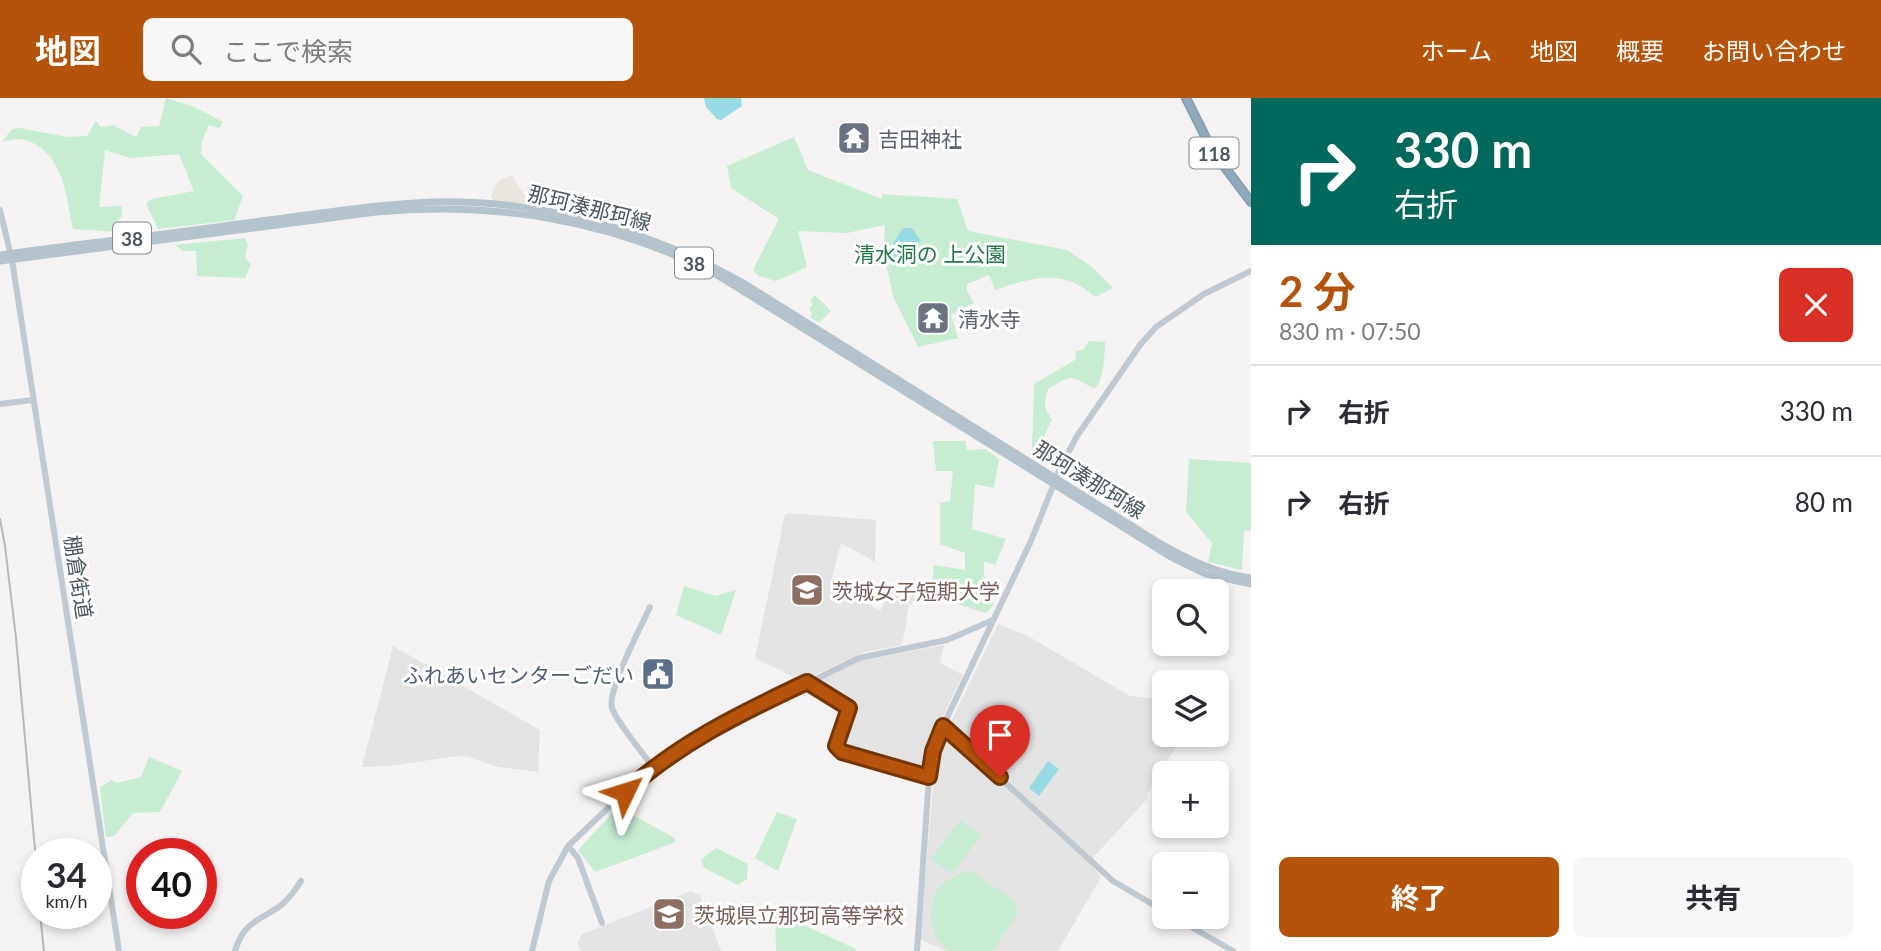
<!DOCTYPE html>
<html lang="ja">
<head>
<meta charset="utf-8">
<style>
  :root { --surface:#fff; --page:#f7f7f7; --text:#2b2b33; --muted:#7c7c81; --line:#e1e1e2; --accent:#b45309 }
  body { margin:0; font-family:Lato,"Noto Sans JP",sans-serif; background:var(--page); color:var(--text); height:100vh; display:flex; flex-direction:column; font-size:26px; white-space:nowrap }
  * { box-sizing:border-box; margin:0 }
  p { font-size:23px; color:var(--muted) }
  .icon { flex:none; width:38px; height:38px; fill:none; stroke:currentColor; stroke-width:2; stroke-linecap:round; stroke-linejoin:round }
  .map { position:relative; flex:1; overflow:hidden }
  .drawer { display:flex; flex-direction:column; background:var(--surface); width:630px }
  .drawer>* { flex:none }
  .hud { background:#00695c; color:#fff; overflow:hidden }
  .tools { position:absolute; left:1152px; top:481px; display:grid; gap:14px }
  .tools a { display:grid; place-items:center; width:77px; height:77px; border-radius:10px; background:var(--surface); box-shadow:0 4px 10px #0003; font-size:35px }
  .speed { position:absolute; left:21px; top:740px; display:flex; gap:14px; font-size:35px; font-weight:700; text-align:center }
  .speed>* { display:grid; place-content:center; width:91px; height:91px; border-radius:50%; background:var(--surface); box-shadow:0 4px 10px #0003; line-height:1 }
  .speed small { font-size:18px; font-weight:400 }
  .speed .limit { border:10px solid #d22; background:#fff; color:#111 }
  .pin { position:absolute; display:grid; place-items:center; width:60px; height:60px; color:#fff; margin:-72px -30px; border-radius:50% 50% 50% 0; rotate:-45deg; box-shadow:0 0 7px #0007 }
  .pin .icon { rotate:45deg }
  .me { position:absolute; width:77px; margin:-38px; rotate:49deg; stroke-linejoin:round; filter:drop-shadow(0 0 5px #0008) }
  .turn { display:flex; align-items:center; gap:24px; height:147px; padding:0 28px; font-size:32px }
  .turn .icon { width:91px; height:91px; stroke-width:2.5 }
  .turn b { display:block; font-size:49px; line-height:60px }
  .round { display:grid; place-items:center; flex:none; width:74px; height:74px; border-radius:10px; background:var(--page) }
  .summary { display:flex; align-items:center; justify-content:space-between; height:119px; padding:0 28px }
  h1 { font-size:42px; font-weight:700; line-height:52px; color:var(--accent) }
  .primary-button { display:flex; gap:14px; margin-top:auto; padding:14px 28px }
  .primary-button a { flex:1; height:80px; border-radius:10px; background:var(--accent); color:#fff; font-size:28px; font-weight:700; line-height:80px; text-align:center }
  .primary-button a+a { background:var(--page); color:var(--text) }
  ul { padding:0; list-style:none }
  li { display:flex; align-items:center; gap:21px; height:91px; padding:0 28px; border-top:2px solid var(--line) }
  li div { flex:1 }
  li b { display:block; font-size:26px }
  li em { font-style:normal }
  header { display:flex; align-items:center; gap:42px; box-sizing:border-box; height:98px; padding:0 35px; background:var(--accent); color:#fff }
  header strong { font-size:33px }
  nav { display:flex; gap:38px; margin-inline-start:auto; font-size:24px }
  .search { width:490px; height:63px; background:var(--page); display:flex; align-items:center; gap:18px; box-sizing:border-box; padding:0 24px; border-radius:10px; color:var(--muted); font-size:26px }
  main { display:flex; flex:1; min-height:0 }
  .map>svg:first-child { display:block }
</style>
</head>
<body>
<header>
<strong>地図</strong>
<div class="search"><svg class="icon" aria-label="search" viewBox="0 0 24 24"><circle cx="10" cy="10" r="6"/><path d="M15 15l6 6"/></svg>ここで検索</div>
<nav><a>ホーム</a><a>地図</a><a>概要</a><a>お問い合わせ</a></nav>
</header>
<main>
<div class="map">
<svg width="1251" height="853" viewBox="0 0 1251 853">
  <rect width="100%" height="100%" fill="#f4f2f2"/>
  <!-- commercial -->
  <polygon fill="#e9e6e0" points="512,77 530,106 494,103 491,98 498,83"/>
  <!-- education -->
  <g fill="#e4e3e3">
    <polygon points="788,415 876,422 875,464 841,445 831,483 880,513 896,485 916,499 912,506 909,506 902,547 864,554 802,583 755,560 785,417"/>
    <polygon points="998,526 1028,538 1130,598 1164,602 1164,637 1183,637 1146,698 1148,700 1089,764 1101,779 1058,853 945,853 920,841 936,655"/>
    <polygon points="944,547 940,565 963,577 933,639 925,672 922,674 844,652 842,647 854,611 853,607 819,588 819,583 858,563"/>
    <polygon points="393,548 540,632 538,674 498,669 468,659 457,658 390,668 362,669"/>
    <polygon points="691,793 700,797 721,853 581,853 577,845 582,836"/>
  </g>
  <!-- green -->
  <g fill="#c6ecd1">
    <path d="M166 0 194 9 223 24 219 30 209 27 202 43 201 56 243 98 234 122 158 131 146 105 152 101 194 93 179 56 130 60 105 52 99 109 121 108 122 118 118 122 117 134 73 131C66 101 66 67 38 48 25 40 16 40 2 44L12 31 20 30 67 39 87 38 96 23 101 29 113 27 136 39 141 29 159 28Z"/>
    <path d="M794 39 808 72 882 101V96L957 101 968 133 1067 152 1092 169 1113 190 1095 199C1064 170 1032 179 995 192L989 177 967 186V193L974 205 951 217 958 240 918 249 893 198 884 156 885 127 847 135 798 133 807 169 776 183 759 178 753 172 779 121 731 90 727 68Z"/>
    <polygon points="245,140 248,147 245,159 251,167 245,180 197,178 196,153 183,153 175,147"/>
    <polygon points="815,197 831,213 819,225 810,219 812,215 809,211 813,206 810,203"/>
    <path d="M1089 243 1105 244C1104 260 1105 280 1094 291 1069 276 1072 277 1048 291 1044 304 1043 310 1052 321L1044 338 1048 344 1044 352 1032 355 1034 286 1075 262 1076 253 1083 252Z"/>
    <polygon points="933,343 965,343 967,352 985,351 999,361 994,390 975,386 972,431 1006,441 995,467 984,463 984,478 993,488 993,508 986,515 931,498 934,467 965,472 965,455 940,446 940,405 950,403 953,373 936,373"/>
    <polygon points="1189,361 1251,365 1251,432 1244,433 1242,472 1208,464 1212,445 1186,414"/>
    <polygon points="684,488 715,498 736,492 721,537 676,517"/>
    <polygon points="149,659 182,673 160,714 133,715 114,738 106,739 100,689 112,682 117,685 141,679"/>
    <polygon points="618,709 673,739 676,744 595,774 578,752"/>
    <polygon points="777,714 797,721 778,773 755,760"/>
    <polygon points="960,722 981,737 952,776 931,761"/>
    <polygon points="716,750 748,766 747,781 738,787 704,770 701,762"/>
    <path d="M970 772 1015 803 1018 815 993 853H949C929 841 925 804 941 788 949 780 960 776 970 772Z"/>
    <polygon points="775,814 856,851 855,853 776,853"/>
  </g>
  <!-- water -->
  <g fill="#98dbe4">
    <polygon points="704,0 741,0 742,8 721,22 717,21 706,9"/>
    <polygon points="903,130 912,130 920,142 902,168 889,162 886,156"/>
    <polygon points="1048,663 1059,671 1039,698 1029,690"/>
  </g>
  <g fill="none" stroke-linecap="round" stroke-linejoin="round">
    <defs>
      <polyline id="highway" points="1186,0 1212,52 1251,104"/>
    </defs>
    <!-- highway casing -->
    <use href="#highway" stroke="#7a93a6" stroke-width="10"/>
    <!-- secondary -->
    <g stroke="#c0c9d1" stroke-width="6">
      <polyline points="0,112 12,162 119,853"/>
      <polyline points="0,306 33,302"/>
      <path d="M650 509C641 529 607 592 612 610 617 625 643 655 653 669"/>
      <polyline points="807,584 849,610 836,648 839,653 929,679"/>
      <polyline points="943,628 1113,783 1164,813"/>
      <polyline points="568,748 578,760 602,825"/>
      <polyline points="1174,819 1233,853"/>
      <path d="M235 853C244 824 257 824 280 808 289 802 295 792 301 783"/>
      <polyline points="532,853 549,783 568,748 625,694 666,660 690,643 732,622 859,560 947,542 993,522"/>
      <polyline points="917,853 929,679 935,645 1031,443 1061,368 1077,338 1140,247 1156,229 1204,196 1251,173"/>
    </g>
    <!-- primary -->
    <g stroke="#b5c3cd" stroke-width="7">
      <path d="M0 157C77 146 154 138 231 127 297 119 364 107 431 104 539 101 646 131 740 183L1156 443C1187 461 1215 475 1251 480"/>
      <path d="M0 163 376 114C494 103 612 122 717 177L1171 459 1206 476 1251 486"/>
    </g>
    <!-- highway -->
    <use href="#highway" stroke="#8fa8ba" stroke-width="8"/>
    <!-- rail -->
    <g stroke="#b4b7bb" stroke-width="2">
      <polyline points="0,421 5,448 16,540 37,774"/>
      <polyline points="40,816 44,853"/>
    </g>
  </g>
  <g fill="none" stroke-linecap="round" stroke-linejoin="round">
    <defs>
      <path id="route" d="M625 694C679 645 741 615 807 584L849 610 836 648 842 654 929 679 933 653 943 628 1000 679"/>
    </defs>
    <!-- route casing -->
    <use href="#route" stroke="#753606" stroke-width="18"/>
    <!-- route -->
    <use href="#route" stroke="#b45309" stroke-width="12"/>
  </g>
  <!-- icons -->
  <defs>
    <symbol id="temple-square" viewBox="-11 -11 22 22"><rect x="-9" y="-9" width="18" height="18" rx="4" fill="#6b7280" stroke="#fff"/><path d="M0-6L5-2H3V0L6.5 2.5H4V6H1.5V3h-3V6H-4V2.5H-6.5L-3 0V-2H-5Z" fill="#fff"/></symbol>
    <symbol id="university-square" viewBox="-11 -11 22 22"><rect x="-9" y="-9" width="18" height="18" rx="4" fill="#8d6e63" stroke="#fff"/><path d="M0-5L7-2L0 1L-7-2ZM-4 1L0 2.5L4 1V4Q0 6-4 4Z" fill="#fff"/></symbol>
    <symbol id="civic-square" viewBox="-11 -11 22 22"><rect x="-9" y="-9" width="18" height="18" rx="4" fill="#5c6f8a" stroke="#fff"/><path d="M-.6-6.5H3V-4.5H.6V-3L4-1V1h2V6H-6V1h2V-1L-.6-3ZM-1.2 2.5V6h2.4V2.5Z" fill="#fff"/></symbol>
    <symbol id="school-square" viewBox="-11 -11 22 22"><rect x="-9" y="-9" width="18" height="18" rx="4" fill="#8d6e63" stroke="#fff"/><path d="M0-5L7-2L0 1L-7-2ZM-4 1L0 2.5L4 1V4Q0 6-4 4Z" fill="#fff"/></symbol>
  </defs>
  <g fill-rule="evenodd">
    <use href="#temple-square" x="835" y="21" width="38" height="38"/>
    <use href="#temple-square" x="914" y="201" width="38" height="38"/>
    <use href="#university-square" x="788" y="473" width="38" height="38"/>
    <use href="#civic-square" x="639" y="557" width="38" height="38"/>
    <use href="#school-square" x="650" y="797" width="38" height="38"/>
  </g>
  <g text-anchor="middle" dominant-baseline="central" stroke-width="6" stroke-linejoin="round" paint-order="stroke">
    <!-- shield labels -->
    <g fill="#fff" stroke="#81898e" stroke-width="2">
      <rect x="1189.5" y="39.5" width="49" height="31" rx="5"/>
      <rect x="113" y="124.5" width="38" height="31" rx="5"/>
      <rect x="675" y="149.5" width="38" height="31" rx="5"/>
    </g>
    <g font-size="19" font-weight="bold" fill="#4b565d">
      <text x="1214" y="55">118</text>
      <text x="132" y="140">38</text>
      <text x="694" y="165">38</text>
    </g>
    <!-- worship labels -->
    <g font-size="21" fill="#5b616d" stroke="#fff" text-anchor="start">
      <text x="878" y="40">吉田神社</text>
      <text x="958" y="220">清水寺</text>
    </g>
    <!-- street labels -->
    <g font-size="21" fill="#4b565d" stroke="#fff">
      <text transform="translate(590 109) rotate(14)">那珂湊那珂線</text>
      <text transform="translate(1090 381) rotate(32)">那珂湊那珂線</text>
      <text transform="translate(79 479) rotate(81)">棚倉街道</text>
    </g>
    <!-- park labels -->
    <g font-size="21" fill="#227945" stroke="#fff">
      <text x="930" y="155">清水洞の 上公園</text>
    </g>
    <!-- education labels -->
    <g font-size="21" fill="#785e54" stroke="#fff" text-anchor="start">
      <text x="832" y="492">茨城女子短期大学</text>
      <text x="694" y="816">茨城県立那珂高等学校</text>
    </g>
    <!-- service labels -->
    <g font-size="21" fill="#4e5e75" stroke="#fff" text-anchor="end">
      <text x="634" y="576">ふれあいセンターごだい</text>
    </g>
  </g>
</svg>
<div class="tools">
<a><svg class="icon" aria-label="search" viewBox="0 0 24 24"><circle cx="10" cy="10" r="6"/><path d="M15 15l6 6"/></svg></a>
<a><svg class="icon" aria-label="layers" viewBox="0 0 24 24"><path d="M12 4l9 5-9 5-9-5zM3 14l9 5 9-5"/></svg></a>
<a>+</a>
<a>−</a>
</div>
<div class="speed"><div>34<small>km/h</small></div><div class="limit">40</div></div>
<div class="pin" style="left:1000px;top:679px;background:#d93025"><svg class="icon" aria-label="arrive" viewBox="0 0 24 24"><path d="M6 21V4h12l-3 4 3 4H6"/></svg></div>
<svg class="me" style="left:625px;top:694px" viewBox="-20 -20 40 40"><path d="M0-17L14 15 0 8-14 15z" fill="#b45309" stroke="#fff" stroke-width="4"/></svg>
</div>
<section class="drawer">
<div class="hud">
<div class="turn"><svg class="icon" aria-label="right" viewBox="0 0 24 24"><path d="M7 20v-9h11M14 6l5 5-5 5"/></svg><div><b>330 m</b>右折</div></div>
</div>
<div class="summary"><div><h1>2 分</h1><p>830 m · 07:50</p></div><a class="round" style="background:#d93025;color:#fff"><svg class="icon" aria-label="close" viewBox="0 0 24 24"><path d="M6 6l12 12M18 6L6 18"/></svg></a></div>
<ul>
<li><svg class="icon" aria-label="right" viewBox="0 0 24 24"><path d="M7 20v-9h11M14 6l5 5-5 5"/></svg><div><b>右折</b></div><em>330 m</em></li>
<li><svg class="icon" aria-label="right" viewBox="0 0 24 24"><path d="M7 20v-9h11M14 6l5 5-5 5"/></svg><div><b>右折</b></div><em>80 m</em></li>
</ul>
<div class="primary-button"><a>終了</a><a>共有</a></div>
</section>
</main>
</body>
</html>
